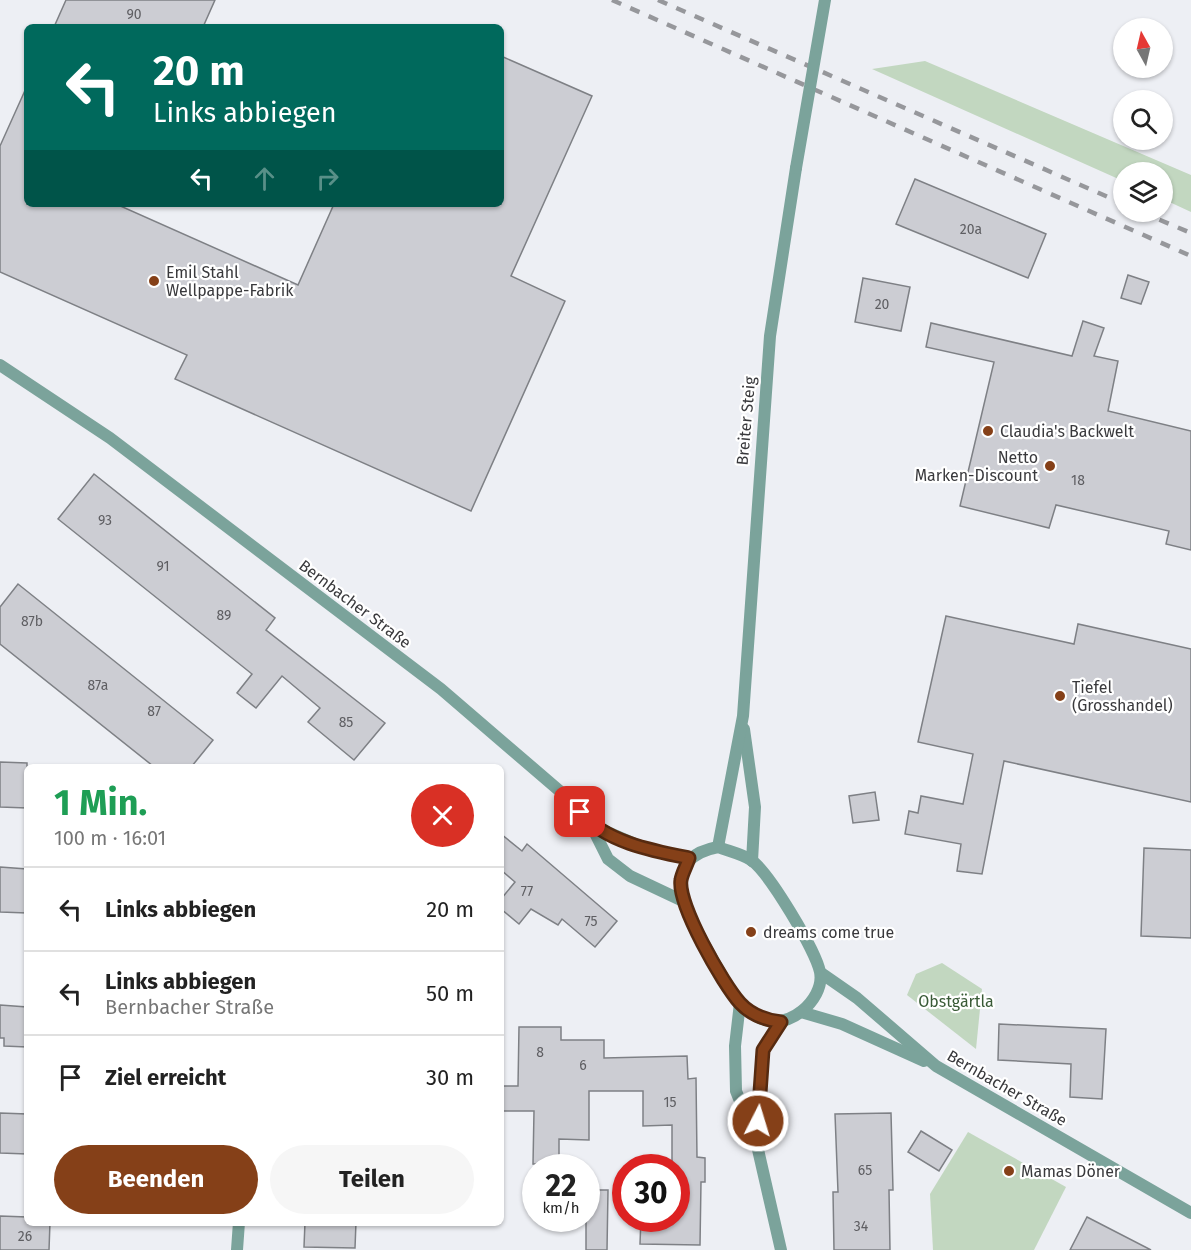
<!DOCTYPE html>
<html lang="de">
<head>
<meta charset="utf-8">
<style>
  :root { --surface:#fff; --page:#f6f6f6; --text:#222; --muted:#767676; --line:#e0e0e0; --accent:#854018 }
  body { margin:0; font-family:"Fira Sans",sans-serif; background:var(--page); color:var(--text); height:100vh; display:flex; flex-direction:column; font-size:22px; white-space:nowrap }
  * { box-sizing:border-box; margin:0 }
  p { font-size:20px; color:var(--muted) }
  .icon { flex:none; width:33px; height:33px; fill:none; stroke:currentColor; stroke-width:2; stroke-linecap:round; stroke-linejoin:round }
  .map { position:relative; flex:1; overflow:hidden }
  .details { position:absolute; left:24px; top:764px; width:480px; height:462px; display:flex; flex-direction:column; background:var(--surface); border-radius:9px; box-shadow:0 2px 4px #0004 }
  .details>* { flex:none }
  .guide { position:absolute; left:24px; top:24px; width:480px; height:183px; border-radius:9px; box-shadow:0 2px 4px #0004; background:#00695c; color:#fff; overflow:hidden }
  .needle { width:39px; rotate:352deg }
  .buttons { position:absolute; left:1113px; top:18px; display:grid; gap:12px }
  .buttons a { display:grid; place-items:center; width:60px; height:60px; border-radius:50%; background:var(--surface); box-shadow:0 2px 4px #0004; font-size:30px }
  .speed { position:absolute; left:522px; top:1154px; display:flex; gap:12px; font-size:30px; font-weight:700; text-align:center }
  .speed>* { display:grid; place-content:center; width:78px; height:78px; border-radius:50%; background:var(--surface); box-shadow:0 2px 4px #0004; line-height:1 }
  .speed small { font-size:15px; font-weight:400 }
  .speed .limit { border:9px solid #d22; background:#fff; color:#111 }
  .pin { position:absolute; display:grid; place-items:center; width:51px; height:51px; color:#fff; margin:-26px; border-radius:12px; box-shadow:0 3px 9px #0006 }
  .me { position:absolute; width:66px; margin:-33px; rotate:5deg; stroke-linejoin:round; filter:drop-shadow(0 0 4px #0008) }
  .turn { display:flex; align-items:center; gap:21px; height:126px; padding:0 30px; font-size:27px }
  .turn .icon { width:78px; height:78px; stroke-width:2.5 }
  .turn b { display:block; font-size:42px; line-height:51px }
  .lanes { display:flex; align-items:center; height:57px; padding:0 30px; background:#0003; justify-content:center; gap:30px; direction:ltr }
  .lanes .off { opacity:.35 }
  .round { display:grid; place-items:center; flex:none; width:63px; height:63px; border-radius:32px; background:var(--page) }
  .overview { display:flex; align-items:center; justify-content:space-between; height:102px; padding:0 30px }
  h1 { font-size:36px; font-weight:700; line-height:45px; color:#1e9e55 }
  .action { display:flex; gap:12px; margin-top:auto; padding:12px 30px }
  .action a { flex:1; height:69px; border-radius:36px; background:var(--accent); color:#fff; font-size:24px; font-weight:700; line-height:69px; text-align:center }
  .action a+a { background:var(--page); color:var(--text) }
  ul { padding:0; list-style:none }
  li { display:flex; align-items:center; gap:18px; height:84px; padding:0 30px; border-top:2px solid var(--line) }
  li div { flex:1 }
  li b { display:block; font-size:22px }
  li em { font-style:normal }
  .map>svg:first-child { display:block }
</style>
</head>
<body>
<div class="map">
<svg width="1191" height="1250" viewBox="0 0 1191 1250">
  <rect width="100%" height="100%" fill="#edeff4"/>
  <!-- green -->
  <g fill="#c2d7c0">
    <polygon points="925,61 1191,175 1191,212 1163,199 1162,172 1124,172 1123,181 872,69"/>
    <polygon points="942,963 982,989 976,1049 907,995 916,974"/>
    <polygon points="968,1132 1066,1187 1034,1250 933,1250 930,1194"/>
  </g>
  <!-- building -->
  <g fill="#cccdd3" stroke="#7e8085" stroke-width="1.5">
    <polygon points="66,0 215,0 203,27 54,27"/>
    <polygon points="501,56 592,96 511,276 565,301 471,511 175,379 187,355 0,272 0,146 27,86 27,204 116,204 298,285 334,204 501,204"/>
    <polygon points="915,179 1046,234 1028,278 896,224"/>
    <polygon points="1128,275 1149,282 1141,304 1121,298"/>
    <polygon points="863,278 910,287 901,331 855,322"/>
    <polygon points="1083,321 1104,328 1094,356 1118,361 1108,411 1191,431 1191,550 1166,544 1169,531 1056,505 1049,528 960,506 994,362 926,347 931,323 1072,356"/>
    <polygon points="94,474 275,618 266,630 385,723 354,760 308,722 320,708 282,676 256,708 237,693 252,674 58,519"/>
    <polygon points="18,584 213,740 192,766 153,766 0,644 0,607"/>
    <polygon points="946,616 1074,644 1078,624 1191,649 1191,802 1004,761 982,874 957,871 961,844 905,834 909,811 918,813 921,796 963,804 973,754 918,742"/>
    <polygon points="0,762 27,763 27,808 0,807"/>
    <polygon points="875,792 879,820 853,823 849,796"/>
    <polygon points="501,834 522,851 527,844 617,921 595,947 562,919 558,925 531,909 519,924 501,909 501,899 515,882 501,870"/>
    <polygon points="1144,848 1191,850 1191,938 1141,936"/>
    <polygon points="0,867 27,869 27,913 0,912"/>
    <polygon points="0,1005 27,1007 27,1047 4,1046 4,1038 0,1038"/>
    <polygon points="999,1024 1106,1029 1102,1099 1070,1097 1071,1064 998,1060"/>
    <polygon points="519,1027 561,1027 561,1040 604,1040 604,1058 687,1056 688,1079 696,1078 697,1157 705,1158 705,1182 701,1182 700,1245 640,1244 641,1218 676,1218 676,1167 672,1167 672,1125 643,1126 643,1091 589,1091 589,1140 559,1139 559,1164 533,1164 534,1111 501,1111 501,1086 518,1086"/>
    <polygon points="0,1113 27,1114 27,1154 0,1153"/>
    <polygon points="891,1113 893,1190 889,1190 890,1250 834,1250 833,1192 838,1192 835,1114"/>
    <polygon points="921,1131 952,1150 939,1171 908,1152"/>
    <polygon points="586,1190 608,1190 607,1250 586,1250"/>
    <polygon points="0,1216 27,1217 27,1222 50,1222 49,1250 0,1250"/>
    <polygon points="1087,1217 1151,1250 1070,1250"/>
    <polygon points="305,1222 356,1222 355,1248 304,1247"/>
  </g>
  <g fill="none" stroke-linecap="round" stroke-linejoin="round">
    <!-- minor -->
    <g stroke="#7ba39b" stroke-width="12">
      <polyline points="740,1003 735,1046 736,1091 756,1141 781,1250"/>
      <polyline points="756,1137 763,1050 781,1022"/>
      <polyline points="237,1250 239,1222"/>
    </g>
    <!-- tertiary -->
    <g stroke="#7ba39b" stroke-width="12">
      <polyline points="0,365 110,438 441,689 569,799 591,825 649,850 689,858"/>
      <polyline points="744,729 755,807 752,861"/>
      <polyline points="591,825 608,859 630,876 683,901"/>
      <polyline points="718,847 743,716 770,336 796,168"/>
      <path d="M718 847C728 851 742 854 751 860 769 872 816 951 820 972 823 987 813 1002 802 1011 792 1019 782 1023 769 1021 739 1016 722 974 708 951 688 915 655 859 718 847Z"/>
      <polyline points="821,973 857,998 936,1066 1191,1213"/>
      <polyline points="801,1012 842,1024 924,1061"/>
    </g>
    <!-- rail -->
    <g stroke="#96979b" stroke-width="4.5" stroke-dasharray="10 10" stroke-linecap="butt">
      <polyline points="612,0 1191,256"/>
      <polyline points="658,0 1124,204"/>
      <polyline points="1141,212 1191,233"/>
    </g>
    <!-- tertiary-bridge -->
    <polyline stroke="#7ba39b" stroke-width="12" points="796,168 825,0"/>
  </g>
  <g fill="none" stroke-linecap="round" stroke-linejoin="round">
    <defs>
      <path id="route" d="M580 812C605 842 653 851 689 858 687 865 682 873 681 880 677 904 723 984 740 1003 751 1015 765 1020 781 1022L763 1050 758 1121"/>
    </defs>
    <!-- route casing -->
    <use href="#route" stroke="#562a10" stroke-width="15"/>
    <!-- route -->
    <use href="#route" stroke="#854018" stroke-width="10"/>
  </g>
  <!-- markers -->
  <g fill="#854018" stroke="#fff" stroke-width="2">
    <circle cx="154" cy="281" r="6"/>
    <circle cx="988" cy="431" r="6"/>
    <circle cx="1050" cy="466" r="6"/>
    <circle cx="1060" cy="696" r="6"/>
    <circle cx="751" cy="932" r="6"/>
    <circle cx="1009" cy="1171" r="6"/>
  </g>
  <g text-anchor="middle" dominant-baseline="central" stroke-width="4.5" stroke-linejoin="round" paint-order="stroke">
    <!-- number labels -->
    <g font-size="14" fill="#5e5e62">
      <text x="134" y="14">90</text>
      <text x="971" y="229">20a</text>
      <text x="882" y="304">20</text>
      <text x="1078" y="480">18</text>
      <text x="105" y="520">93</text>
      <text x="163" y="566">91</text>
      <text x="224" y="615">89</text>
      <text x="32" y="621">87b</text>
      <text x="98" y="685">87a</text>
      <text x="154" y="711">87</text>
      <text x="346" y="722">85</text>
      <text x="527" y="891">77</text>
      <text x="591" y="921">75</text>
      <text x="540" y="1052">8</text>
      <text x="583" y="1065">6</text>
      <text x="670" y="1102">15</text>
      <text x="865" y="1170">65</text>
      <text x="861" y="1226">34</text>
      <text x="25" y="1236">26</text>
    </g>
    <!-- poi labels -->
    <g font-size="16" fill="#39393c" stroke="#fff" text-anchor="start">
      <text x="166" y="272">Emil Stahl<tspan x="166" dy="18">Wellpappe-Fabrik</tspan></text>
      <text x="1000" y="431">Claudia's Backwelt</text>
      <text x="1038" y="457" text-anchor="end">Netto<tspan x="1038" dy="18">Marken-Discount</tspan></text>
      <text x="1072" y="687">Tiefel<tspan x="1072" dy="18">(Grosshandel)</tspan></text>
      <text x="763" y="932">dreams come true</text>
      <text x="1021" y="1171">Mamas Döner</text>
    </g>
    <!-- street labels -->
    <g font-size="16" fill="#39393c" stroke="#fff">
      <text transform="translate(746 421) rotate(-85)">Breiter Steig</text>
      <text transform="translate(355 604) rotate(37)">Bernbacher Straße</text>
      <text transform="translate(1007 1088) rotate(30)">Bernbacher Straße</text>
    </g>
    <!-- park labels -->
    <g font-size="16" fill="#395a36" stroke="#fff">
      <text x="956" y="1001">Obstgärtla</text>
    </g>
  </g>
</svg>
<div class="buttons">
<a><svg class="needle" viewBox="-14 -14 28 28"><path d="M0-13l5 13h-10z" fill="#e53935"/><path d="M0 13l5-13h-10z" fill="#767676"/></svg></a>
<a><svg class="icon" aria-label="search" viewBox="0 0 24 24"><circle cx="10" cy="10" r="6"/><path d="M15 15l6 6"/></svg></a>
<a><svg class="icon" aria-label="layers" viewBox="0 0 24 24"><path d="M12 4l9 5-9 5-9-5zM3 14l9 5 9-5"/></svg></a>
</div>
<div class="speed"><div>22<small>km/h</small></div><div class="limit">30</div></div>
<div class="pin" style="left:580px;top:812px;background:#d93025"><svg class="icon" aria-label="arrive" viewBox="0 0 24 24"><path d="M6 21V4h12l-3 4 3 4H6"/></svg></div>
<svg class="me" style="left:758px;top:1121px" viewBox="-20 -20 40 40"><circle r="17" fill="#854018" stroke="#fff" stroke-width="3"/><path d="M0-11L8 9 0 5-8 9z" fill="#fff"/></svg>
<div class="guide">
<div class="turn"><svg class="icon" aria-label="left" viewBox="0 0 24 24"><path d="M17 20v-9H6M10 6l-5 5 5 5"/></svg><div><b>20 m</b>Links abbiegen</div></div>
<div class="lanes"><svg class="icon" aria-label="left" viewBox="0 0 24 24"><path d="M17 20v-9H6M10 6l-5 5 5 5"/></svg><svg class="icon off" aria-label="ahead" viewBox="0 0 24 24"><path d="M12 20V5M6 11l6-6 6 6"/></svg><svg class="icon off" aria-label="right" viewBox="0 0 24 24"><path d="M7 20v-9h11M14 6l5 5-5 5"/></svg></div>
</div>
<section class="details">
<div class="overview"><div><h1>1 Min.</h1><p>100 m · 16:01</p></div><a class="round" style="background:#d93025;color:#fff"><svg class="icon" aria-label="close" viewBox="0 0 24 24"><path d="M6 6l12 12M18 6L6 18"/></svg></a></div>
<ul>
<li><svg class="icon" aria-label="left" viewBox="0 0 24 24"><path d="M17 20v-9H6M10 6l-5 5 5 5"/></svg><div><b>Links abbiegen</b></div><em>20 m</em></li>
<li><svg class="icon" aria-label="left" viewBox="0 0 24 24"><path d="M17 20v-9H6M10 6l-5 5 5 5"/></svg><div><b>Links abbiegen</b><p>Bernbacher Straße</p></div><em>50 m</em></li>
<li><svg class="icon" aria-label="arrive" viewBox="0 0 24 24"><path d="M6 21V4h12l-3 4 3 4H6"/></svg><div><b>Ziel erreicht</b></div><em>30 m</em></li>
</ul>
<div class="action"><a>Beenden</a><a>Teilen</a></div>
</section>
</div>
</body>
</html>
